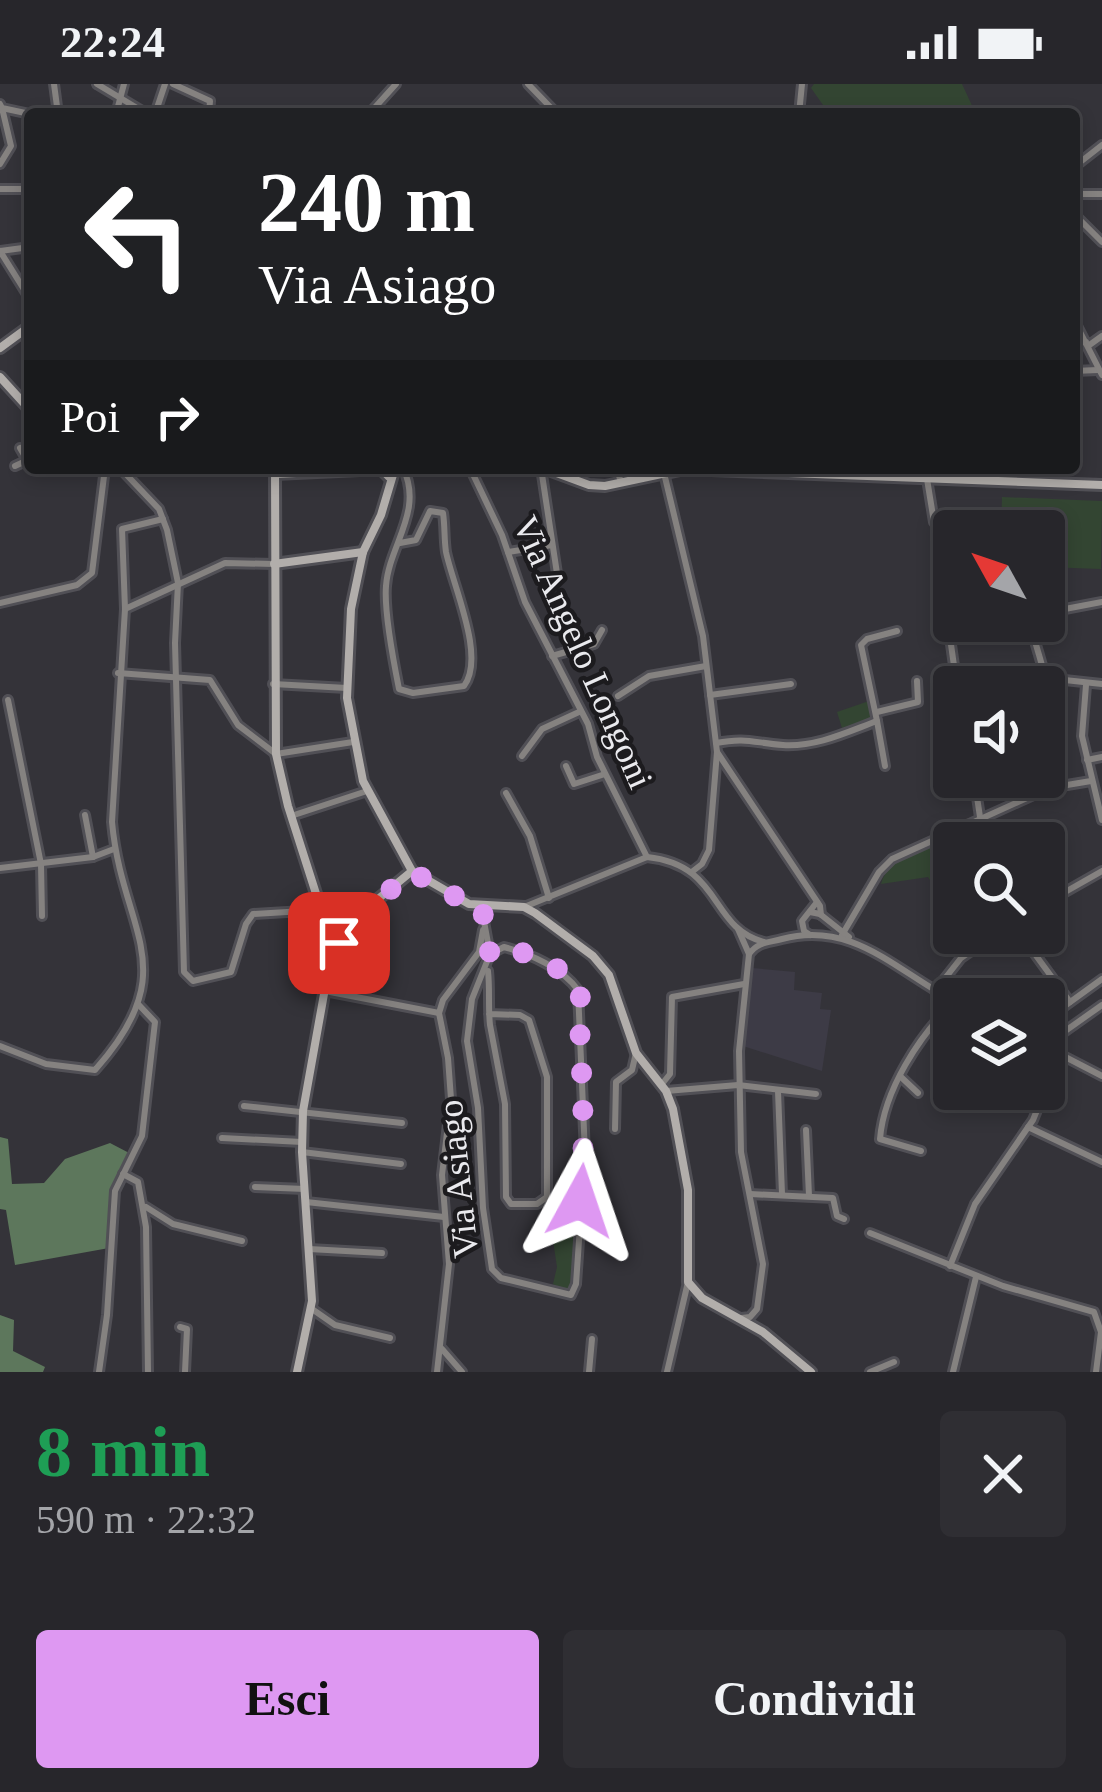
<!DOCTYPE html>
<html lang="it">
<head>
<meta charset="utf-8">
<style>
  :root { --surface:#27262b; --page:#2f2e33; --text:#f1f3f6; --muted:#a4a5a9; --line:#434347; --accent:#de98f2 }
  body { margin:0; font-family:"Times New Roman",serif; background:var(--page); color:var(--text); height:100vh; display:flex; flex-direction:column; font-size:45px; white-space:nowrap }
  * { box-sizing:border-box; margin:0 }
  p { font-size:39px; color:var(--muted) }
  .icon { flex:none; width:66px; height:66px; fill:none; stroke:currentColor; stroke-width:2; stroke-linecap:round; stroke-linejoin:round }
  .map { position:relative; height:1288px; overflow:hidden }
  .side { display:flex; flex-direction:column; background:var(--surface); flex:1 }
  .side>* { flex:none }
  .hud { position:absolute; left:24px; top:24px; width:1056px; height:366px; border-radius:12px; box-shadow:0 6px 18px #0003,0 0 0 3px var(--line); background:#202124; color:#fff; overflow:hidden }
  .needle { width:78px; rotate:310deg }
  .buttons { position:absolute; left:933px; top:426px; display:grid; gap:24px }
  .buttons a { display:grid; place-items:center; width:132px; height:132px; border-radius:12px; background:var(--surface); box-shadow:0 6px 18px #0003,0 0 0 3px var(--line); font-size:60px }
  .pin { position:absolute; display:grid; place-items:center; width:102px; height:102px; color:#fff; margin:-51px; border-radius:24px; box-shadow:0 6px 18px #0006 }
  .me { position:absolute; width:132px; margin:-66px; rotate:5deg; stroke-linejoin:round; filter:drop-shadow(0 0 9px #0008) }
  .turn { display:flex; align-items:center; gap:42px; height:252px; padding:0 36px; font-size:54px }
  .turn .icon { width:156px; height:156px; stroke-width:2.5 }
  .turn b { display:block; font-size:84px; line-height:102px }
  .then { display:flex; align-items:center; height:114px; padding:0 36px; background:#0003; gap:24px; font-size:45px }
  .round { display:grid; place-items:center; flex:none; width:126px; height:126px; border-radius:12px; background:var(--page) }
  .summary { display:flex; align-items:center; justify-content:space-between; height:204px; padding:0 36px }
  h1 { font-size:72px; font-weight:600; line-height:90px; color:#1e9e55 }
  .action { display:flex; gap:24px; margin-top:auto; padding:24px 36px }
  .action a { flex:1; height:138px; border-radius:12px; background:var(--accent); color:#111; font-size:48px; font-weight:600; line-height:138px; text-align:center }
  .action a+a { background:var(--page); color:var(--text) }
  .status { display:flex; justify-content:space-between; align-items:center; height:84px; padding:0 60px; background:var(--surface); direction:ltr }
  .status svg { height:33px; fill:currentColor }
  .map>svg:first-child { display:block }
</style>
</head>
<body>
<div class="status"><b>22:24</b><svg viewBox="0 0 49 12"><path d="M0 12V9h3v3zM5 12V6h3v6zM10 12V3h3v9zM15 12V0h3v12zM26 1h20v11H26zM47 4h2v5h-2z"/></svg></div>
<div class="map">
<svg width="1102" height="1288" viewBox="0 0 1102 1288">
  <rect width="100%" height="100%" fill="#343339"/>
  <!-- built -->
  <polygon fill="#3d3b46" points="752,884 795,888 794,906 822,909 820,925 831,926 822,987 743,962"/>
  <!-- green -->
  <g fill="#334532">
    <polygon points="814,0 962,0 975,28 835,30 828,28 811,4"/>
    <polygon points="1002,413 1102,417 1101,485 1044,483 1044,447 1001,447"/>
    <polygon points="869,617 874,633 842,644 837,628"/>
    <path d="M958 749 964 759H954V809L943 816 928 793 881 800C889 770 932 760 958 749Z"/>
    <polygon points="577,1114 572,1204 567,1207 553,1200 557,1183 549,1130 543,1128 549,1115"/>
  </g>
  <!-- forest -->
  <g fill="#5d775c">
    <polygon points="0,1053 8,1055 12,1100 44,1099 65,1075 110,1059 133,1071 115,1107 109,1164 15,1181 6,1126 0,1125"/>
    <polygon points="0,1231 14,1236 13,1267 45,1283 43,1288 0,1288"/>
  </g>
  <g fill="none" stroke-linecap="round" stroke-linejoin="round">
    <defs>
      <g id="minor">
        <polyline points="54,0 58,30"/>
        <polyline points="173,0 210,17 209,30"/>
        <polyline points="116,30 124,0"/>
        <polyline points="155,30 165,0"/>
        <polyline points="0,80 11,62 2,24"/>
        <polyline points="1074,83 1102,61"/>
        <polyline points="0,105 30,105"/>
        <polyline points="1074,110 1102,110"/>
        <polyline points="1074,130 1102,158"/>
        <polyline points="0,167 30,215"/>
        <polyline points="0,167 30,163"/>
        <polyline points="1074,259 1086,258"/>
        <polyline points="1088,262 1102,252"/>
        <polyline points="1074,287 1098,286"/>
        <polyline points="20,364 27,376"/>
        <polyline points="15,382 30,375"/>
        <polyline points="120,384 159,425 167,446 178,499 175,559 184,888 193,897 231,888 246,840 253,830 320,826"/>
        <polyline points="470,384 502,451 525,518 588,640 597,673 647,773"/>
        <polyline points="541,384 558,496"/>
        <polyline points="617,384 621,399"/>
        <polyline points="927,395 934,438 954,468"/>
        <path d="M400 459 416 456 430 427 443 429C445 442 444 455 446 468 453 502 486 573 464 602L413 609 399 605C394 580 384 526 386 502 389 461 424 427 403 384"/>
        <polyline points="508,468 552,461"/>
        <polyline points="954,506 944,511 957,603"/>
        <polyline points="0,519 77,501 92,489 105,384"/>
        <polyline points="125,525 225,479 274,480"/>
        <polyline points="1044,529 1102,518"/>
        <polyline points="552,572 594,560 602,546"/>
        <polyline points="118,589 210,596 238,641 276,670 353,658"/>
        <polyline points="1046,594 1102,600"/>
        <polyline points="273,600 347,604"/>
        <polyline points="1086,601 1082,652 1102,736"/>
        <polyline points="710,611 791,600"/>
        <polyline points="618,612 649,592 706,582"/>
        <polyline points="8,616 41,780 42,832"/>
        <polyline points="877,628 918,618 917,597"/>
        <polyline points="877,637 861,561 867,555 897,547"/>
        <path d="M716 659C747 653 754 659 783 661 817 663 847 648 877 637L885 682"/>
        <polyline points="522,672 542,645 579,628"/>
        <polyline points="1087,676 1102,673"/>
        <polyline points="566,682 574,700 605,690"/>
        <polyline points="974,693 980,733"/>
        <polyline points="1049,704 1091,697"/>
        <polyline points="506,709 530,752 549,814"/>
        <polyline points="85,731 93,773"/>
        <polyline points="291,732 367,707"/>
        <polyline points="0,784 93,773 114,765"/>
        <polyline points="693,787 702,780 709,766 717,668"/>
        <polyline points="1044,820 1102,787"/>
        <path d="M483 832 490 870 472 915 467 957 478 1024 483 1124 492 1185 501 1194 571 1211 576 1200 585 1070 578 906C562 884 531 870 504 863L490 870"/>
        <path d="M842 851 879 788 892 775 1049 704C1073 671 1040 574 1029 538"/>
        <polyline points="1029,862 1070,918"/>
        <path d="M488 887C490 905 488 923 490 941L505 1020 506 1113 511 1120H537L547 1113V993L529 936 520 931 489 930"/>
        <polyline points="325,907 439,929"/>
        <polyline points="935,907 961,874 997,849"/>
        <polyline points="1044,937 1102,895"/>
        <path d="M0 962 46 980 95 986C186 884 122 849 112 738L125 525 122 445 163 435"/>
        <polyline points="1044,962 1102,921"/>
        <polyline points="901,993 918,1009"/>
        <polyline points="662,1000 670,990 672,913 744,900"/>
        <polyline points="666,1007 738,1001 816,1010"/>
        <polyline points="778,1007 782,1110"/>
        <polyline points="244,1022 402,1039"/>
        <polyline points="1028,1043 1102,1078"/>
        <polyline points="615,1045 616,998 632,986 636,969"/>
        <polyline points="806,1046 809,1112"/>
        <polyline points="222,1054 302,1058"/>
        <path d="M921 1067 880 1055C884 1006 919 952 954 918"/>
        <polyline points="302,1068 401,1080"/>
        <polyline points="123,1090 138,1098 146,1143 148,1288"/>
        <polyline points="255,1103 305,1105"/>
        <polyline points="750,1110 833,1114 837,1132 844,1135"/>
        <polyline points="306,1118 444,1133"/>
        <polyline points="146,1123 173,1140 242,1157"/>
        <polyline points="870,1149 1003,1202 1094,1228 1101,1248 1096,1288"/>
        <polyline points="309,1165 382,1169"/>
        <polyline points="950,1182 975,1120 1033,1036 1059,972"/>
        <polyline points="312,1225 335,1241 390,1254"/>
        <polyline points="180,1243 187,1245 185,1288"/>
        <polyline points="442,1265 462,1288"/>
        <polyline points="99,1288 107,1231 115,1107 142,1052 155,938 138,920"/>
        <polyline points="437,1288 449,1180 442,1091 451,1015 448,974 439,929 443,916 479,868 483,846"/>
        <polyline points="589,1288 592,1255"/>
        <polyline points="667,1288 688,1198"/>
        <polyline points="870,1288 894,1278"/>
        <polyline points="953,1288 976,1193"/>
      </g>
      <g id="tertiary">
        <polyline points="97,0 147,30"/>
        <polyline points="528,0 557,30"/>
        <polyline points="0,20 2,24 30,30"/>
        <polyline points="369,30 396,0"/>
        <polyline points="799,30 802,0"/>
        <polyline points="1074,236 1102,291"/>
        <polyline points="664,389 703,552 717,668 820,822 821,831"/>
        <path d="M524 823 647 773C723 781 709 844 764 858"/>
        <polyline points="810,828 820,830 849,853"/>
        <polyline points="738,845 749,870 739,967 741,1068 763,1180 757,1225 750,1233 742,1234"/>
        <polyline points="810,851 804,847 802,837 817,818"/>
        <path d="M749 870C758 858 767 859 782 855 853 836 896 887 954 917"/>
        <polyline points="1044,962 1102,992"/>
      </g>
      <g id="secondary">
        <polyline points="0,264 30,242"/>
        <polyline points="0,293 30,326"/>
        <polyline points="275,384 276,670 288,722 326,841 326,878"/>
        <polyline points="395,384 381,431 363,468 351,525 347,614 363,697 412,787 469,820 524,823 535,829 593,872 609,891 636,969 666,1007 673,1025 688,1106 688,1198 702,1214 763,1248 811,1288"/>
        <polyline points="543,384 589,401 605,402 685,385 1102,401"/>
        <polyline points="275,390 381,385 389,393"/>
        <polyline points="274,480 363,468"/>
        <polyline points="297,1288 312,1217 302,1068 303,1027 331,871 355,834 412,787"/>
      </g>
    </defs>
    <!-- minor casing -->
    <use href="#minor" stroke="#515056" stroke-width="12"/>
    <!-- tertiary casing -->
    <use href="#tertiary" stroke="#515056" stroke-width="12"/>
    <!-- secondary casing -->
    <use href="#secondary" stroke="#515056" stroke-width="14"/>
    <!-- minor -->
    <use href="#minor" stroke="#858280" stroke-width="6"/>
    <!-- tertiary -->
    <use href="#tertiary" stroke="#858280" stroke-width="6"/>
    <!-- secondary -->
    <use href="#secondary" stroke="#b2aeab" stroke-width="8"/>
  </g>
  <g fill="none" stroke-linecap="round" stroke-linejoin="round">
    <!-- route -->
    <path stroke="#de98f2" stroke-width="21" stroke-dasharray="0 37.8" d="M339 859 356 834 412 788 469 820 482 823 490 870 504 863C526 869 564 882 577 903 584 916 580 935 580 949 582 1006 586 1060 580 1117"/>
  </g>
  <g text-anchor="middle" dominant-baseline="central" stroke-width="9" stroke-linejoin="round" paint-order="stroke">
    <!-- street labels -->
    <g font-size="36" fill="#eaeaee" stroke="#1c1b1e">
      <text transform="translate(583 568) rotate(66)">Via Angelo Longoni</text>
      <text transform="translate(458 1095) rotate(-96)">Via Asiago</text>
    </g>
  </g>
</svg>
<div class="buttons">
<a><svg class="needle" viewBox="-14 -14 28 28"><path d="M0-13l5 13h-10z" fill="#e53935"/><path d="M0 13l5-13h-10z" fill="#a4a5a9"/></svg></a>
<a><svg class="icon" aria-label="sound" viewBox="0 0 24 24"><path d="M4 9h4l5-4v14l-5-4H4zM17 9q2 3 0 6"/></svg></a>
<a><svg class="icon" aria-label="search" viewBox="0 0 24 24"><circle cx="10" cy="10" r="6"/><path d="M15 15l6 6"/></svg></a>
<a><svg class="icon" aria-label="layers" viewBox="0 0 24 24"><path d="M12 4l9 5-9 5-9-5zM3 14l9 5 9-5"/></svg></a>
</div>
<div class="pin" style="left:339px;top:859px;background:#d93025"><svg class="icon" aria-label="arrive" viewBox="0 0 24 24"><path d="M6 21V4h12l-3 4 3 4H6"/></svg></div>
<svg class="me" style="left:580px;top:1117px" viewBox="-20 -20 40 40"><path d="M0-17L14 15 0 8-14 15z" fill="#de98f2" stroke="#fff" stroke-width="4"/></svg>
<div class="hud">
<div class="turn"><svg class="icon" aria-label="left" viewBox="0 0 24 24"><path d="M17 20v-9H6M10 6l-5 5 5 5"/></svg><div><b>240 m</b>Via Asiago</div></div>
<div class="then">Poi<svg class="icon" aria-label="right" viewBox="0 0 24 24"><path d="M7 20v-9h11M14 6l5 5-5 5"/></svg></div>
</div>
</div>
<section class="side">
<div class="summary"><div><h1>8 min</h1><p>590 m · 22:32</p></div><a class="round"><svg class="icon" aria-label="close" viewBox="0 0 24 24"><path d="M6 6l12 12M18 6L6 18"/></svg></a></div>
<div class="action"><a>Esci</a><a>Condividi</a></div>
</section>
</body>
</html>
